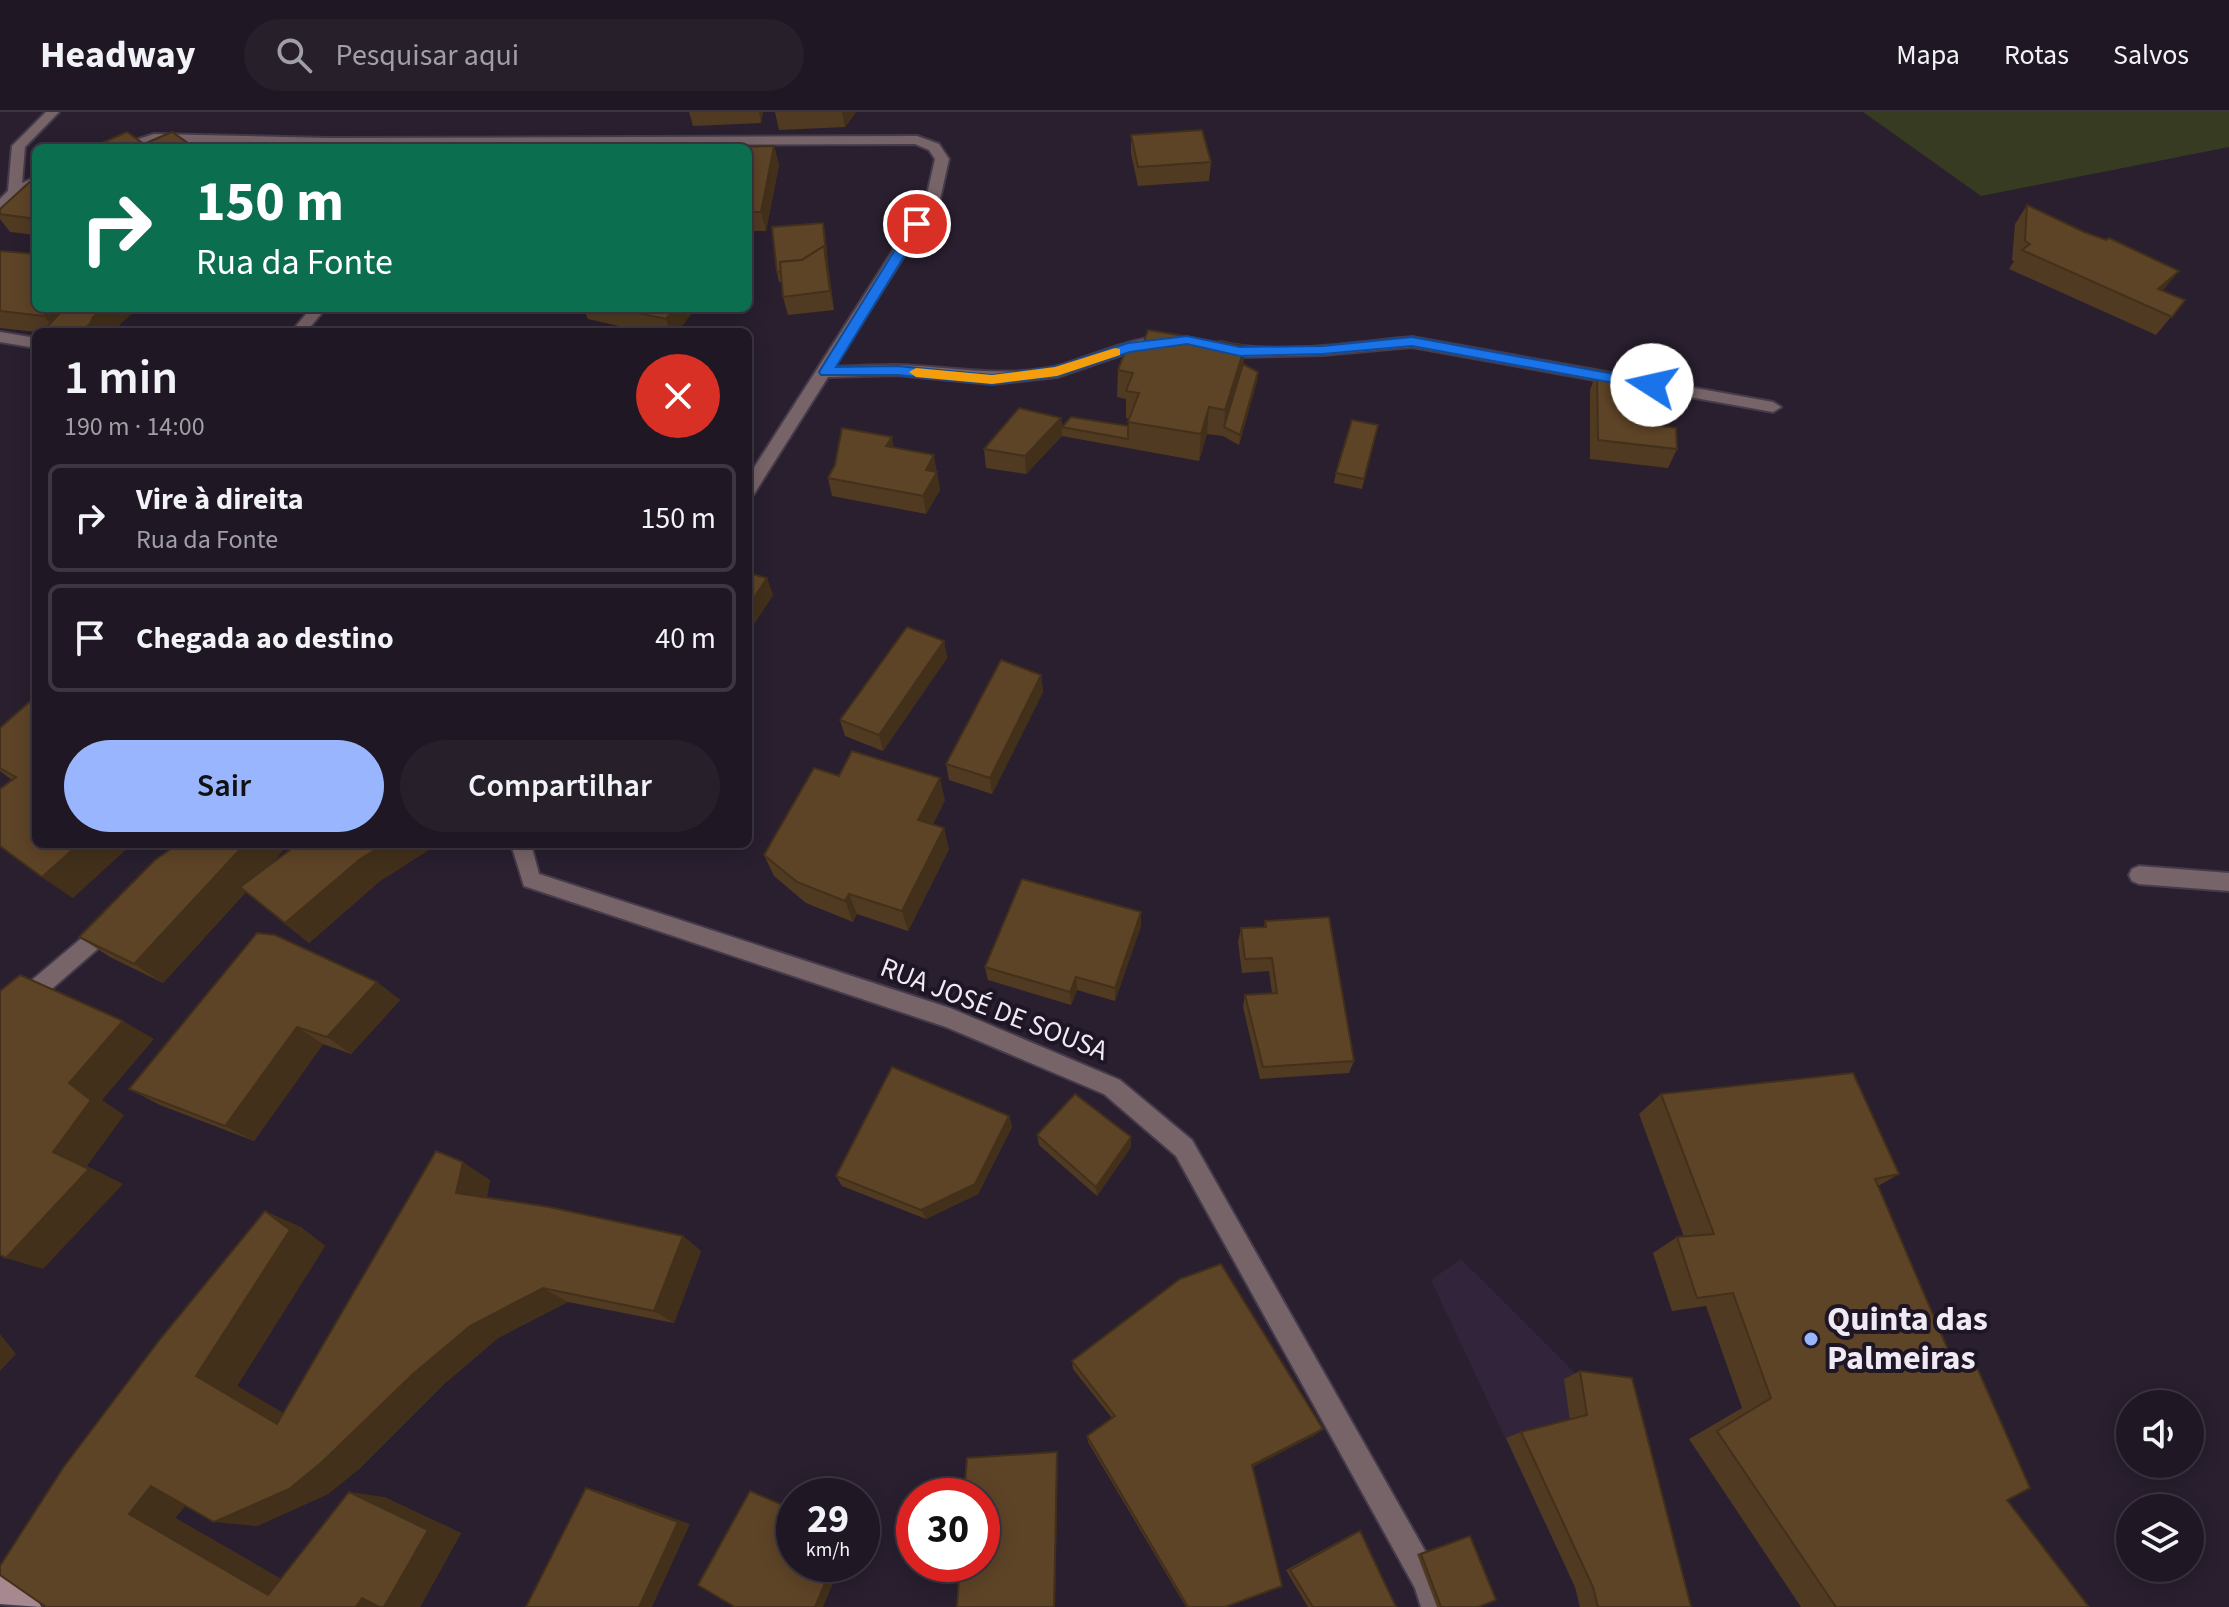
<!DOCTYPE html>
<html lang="pt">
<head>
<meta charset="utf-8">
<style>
  :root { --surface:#1f1723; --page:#27202b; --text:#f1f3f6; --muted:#a19fa6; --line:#3c3641; --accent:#98b5fd }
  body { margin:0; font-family:"Source Sans 3",sans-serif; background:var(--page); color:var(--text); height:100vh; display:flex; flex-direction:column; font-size:30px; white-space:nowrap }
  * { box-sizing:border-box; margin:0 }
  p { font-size:26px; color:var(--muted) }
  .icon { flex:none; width:44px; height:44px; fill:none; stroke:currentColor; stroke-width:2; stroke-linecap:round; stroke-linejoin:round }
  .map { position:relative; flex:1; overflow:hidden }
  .sheet { position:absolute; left:32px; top:216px; width:720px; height:520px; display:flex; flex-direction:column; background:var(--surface); border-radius:12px; box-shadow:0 4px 20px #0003,0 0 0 2px var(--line) }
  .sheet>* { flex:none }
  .guide { position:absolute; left:32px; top:32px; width:720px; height:168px; border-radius:12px; box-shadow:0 4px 20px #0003,0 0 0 2px var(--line); background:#0b6e4f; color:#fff; overflow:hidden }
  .controls { position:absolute; left:2116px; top:1278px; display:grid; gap:16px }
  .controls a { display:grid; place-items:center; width:88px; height:88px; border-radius:50%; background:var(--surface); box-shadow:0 4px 20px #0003,0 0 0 2px var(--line); font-size:40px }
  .speed { position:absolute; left:776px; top:1366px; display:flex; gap:16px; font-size:40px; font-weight:700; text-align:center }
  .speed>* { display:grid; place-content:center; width:104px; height:104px; border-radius:50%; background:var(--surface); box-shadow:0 4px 20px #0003,0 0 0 2px var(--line); line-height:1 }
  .speed small { font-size:20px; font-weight:400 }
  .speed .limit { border:12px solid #d22; background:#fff; color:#111 }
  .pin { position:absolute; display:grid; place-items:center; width:68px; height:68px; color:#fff; margin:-34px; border:4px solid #fff; border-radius:50%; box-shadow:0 2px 8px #0007 }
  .me { position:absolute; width:88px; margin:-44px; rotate:280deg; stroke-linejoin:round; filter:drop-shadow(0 0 6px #0008) }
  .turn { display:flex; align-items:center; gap:28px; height:168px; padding:0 32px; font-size:36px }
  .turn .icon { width:104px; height:104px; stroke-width:2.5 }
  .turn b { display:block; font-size:56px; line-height:68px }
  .round { display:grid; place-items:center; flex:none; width:84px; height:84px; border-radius:42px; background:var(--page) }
  .summary { display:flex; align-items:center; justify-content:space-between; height:136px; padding:0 32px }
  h1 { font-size:48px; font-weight:600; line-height:60px }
  .button { display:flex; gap:16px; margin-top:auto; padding:16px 32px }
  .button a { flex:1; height:92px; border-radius:48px; background:var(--accent); color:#111; font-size:32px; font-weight:600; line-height:92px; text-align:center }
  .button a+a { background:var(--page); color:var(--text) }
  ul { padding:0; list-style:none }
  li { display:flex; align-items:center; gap:24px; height:108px; margin:0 16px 12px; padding:0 16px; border:4px solid var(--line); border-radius:12px }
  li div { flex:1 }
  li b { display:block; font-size:30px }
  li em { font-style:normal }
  header { display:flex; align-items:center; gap:48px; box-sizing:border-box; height:112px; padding:0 40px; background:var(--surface); border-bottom:2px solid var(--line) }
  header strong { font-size:38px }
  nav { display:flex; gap:44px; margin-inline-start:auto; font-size:28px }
  .search { width:560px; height:72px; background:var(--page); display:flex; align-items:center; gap:20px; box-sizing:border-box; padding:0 28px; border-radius:44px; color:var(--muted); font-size:30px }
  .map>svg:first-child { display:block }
</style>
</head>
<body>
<header>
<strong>Headway</strong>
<div class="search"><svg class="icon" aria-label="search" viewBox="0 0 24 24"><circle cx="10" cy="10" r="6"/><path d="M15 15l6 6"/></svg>Pesquisar aqui</div>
<nav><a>Mapa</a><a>Rotas</a><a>Salvos</a></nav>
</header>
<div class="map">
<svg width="2229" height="1495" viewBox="0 0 2229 1495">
  <rect width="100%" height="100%" fill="#291f2f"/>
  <!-- built -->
  <polygon fill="#32253b" points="1461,1147 1584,1270 1580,1495 1575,1475 1431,1168"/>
  <!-- green -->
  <polygon fill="#363b21" points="1863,0 2229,0 2229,35 1981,84"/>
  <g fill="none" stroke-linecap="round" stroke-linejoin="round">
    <defs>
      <polygon id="service" points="0,220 36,226 36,236 0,230"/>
      <g id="minor">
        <polygon points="46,0 59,0 25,35 22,71 36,65 36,74 0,98 0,87 8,79 12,34"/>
        <path d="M154 22 329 26 917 24 939 32 949 47 940 87 834 255C854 254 875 253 895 253 949 254 1000 266 1054 255 1079 250 1157 212 1176 230L1169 235 1130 240 1057 265 992 272 897 263 828 265 754 382 748 384V365L926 87 935 47 929 38 915 32 329 34 154 30 133 36H111Z"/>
        <polygon points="311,196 326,196 306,220 291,220"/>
        <path d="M1412 225 1773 290 1781 295 1773 300 1412 235 1323 243 1240 245 1215 238 1213 235 1220 230C1277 244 1353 230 1412 225Z"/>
        <polygon points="511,732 531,732 539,762 950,896 1120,968 1192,1028 1437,1460 1449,1495 1421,1495 1415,1476 1176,1044 1104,982 946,915 524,774"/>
        <polygon points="2139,754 2229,761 2229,779 2139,772 2132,769 2129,763 2132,757"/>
        <polygon points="109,806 116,809 119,815 116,821 8,915 0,918 0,895 102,809"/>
      </g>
      <polygon id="secondary" points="0,1462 37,1485 41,1495 0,1492"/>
    </defs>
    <!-- service casing -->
    <use href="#service" stroke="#453b4b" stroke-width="4"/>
    <!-- minor casing -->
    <use href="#minor" stroke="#453b4b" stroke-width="4"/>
    <!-- secondary casing -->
    <use href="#secondary" stroke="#453b4b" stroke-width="4"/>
    <!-- service -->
    <use href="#service" fill="#776468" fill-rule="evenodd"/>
    <!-- minor -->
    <use href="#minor" fill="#776468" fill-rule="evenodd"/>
    <!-- secondary -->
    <use href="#secondary" fill="#a7888f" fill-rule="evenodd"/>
  </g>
  <!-- wall -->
  <g fill="#513a22" fill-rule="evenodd">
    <polygon points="689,0 763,0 761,11 693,14"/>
    <polygon points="775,0 856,0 845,15 779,18"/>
    <polygon points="1131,23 1211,50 1209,69 1138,74 1131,42"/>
    <polygon points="774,34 779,53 766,119 748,119 748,36"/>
    <polygon points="36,67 36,123 10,120 0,107 0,97"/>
    <polygon points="2027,93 2163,179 2185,188 2156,223 2009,157 2014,149 2012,148 2015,112"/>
    <polygon points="825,120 828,153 834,198 788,203 783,185 782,170 779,170 777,160"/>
    <polygon points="0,139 36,196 141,196 130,203 112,220 36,220 0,216"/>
    <polygon points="583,196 696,196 677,220 645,220 588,207"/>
    <polygon points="1245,234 1243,252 1258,260 1257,269 1239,333 1223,324 1207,322 1199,349 1062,324 1026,362 986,356 984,337 1061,306 1062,315 1128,314 1130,307 1126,306 1126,287 1117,285 1118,258 1142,235"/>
    <polygon points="1597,259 1648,312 1677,337 1668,356 1590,347 1590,278"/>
    <polygon points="1378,313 1362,377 1334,371 1336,361"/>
    <polygon points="894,335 937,360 940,378 926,402 832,384 828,366"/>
    <polygon points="748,461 773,483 752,515 748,514"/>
    <polygon points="944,529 947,546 883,639 845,624 840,608"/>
    <polygon points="1041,563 1043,580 992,682 949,668 946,652"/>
    <polygon points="0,616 73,786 42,765 12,668 0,659"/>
    <polygon points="839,664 945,688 933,712 949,737 908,819 857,802 853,810 806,791 774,764 764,743"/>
    <path d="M178 732H438L380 769 309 831 246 780 163 871 110 845 79 825ZM288 733 294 735 271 752Z"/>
    <polygon points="1265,809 1354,949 1349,961 1260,967 1243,895 1245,883 1272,881 1269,859 1242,861 1238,830 1241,816 1264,815"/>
    <polygon points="1141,814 1115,889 1077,878 1071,893 988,868 985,855"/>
    <polygon points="377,870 400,888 351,942 323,932 254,1029 160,993 129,977"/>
    <polygon points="1661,982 1899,1062 1878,1074 2007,1388 2089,1495 1801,1495 1689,1327 1742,1296 1706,1194 1672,1199 1653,1141 1677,1125 1684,1125 1639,1002"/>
    <polygon points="1009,1004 1012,1015 978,1082 926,1107 842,1074 836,1064"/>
    <polygon points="1037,1023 1131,1025 1131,1035 1097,1084 1039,1033"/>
    <polygon points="490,1068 487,1085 683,1124 701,1139 674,1211 568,1190 498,1226 444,1272 359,1357 328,1382 257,1414 185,1394 175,1406 281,1467 384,1385 461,1421 420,1495 0,1463 301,1115 325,1134 237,1274 283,1301"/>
    <polygon points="1072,1249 1323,1317 1315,1323 1252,1355 1225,1495 1186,1495 1088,1330 1087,1324 1112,1306 1073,1257"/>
    <polygon points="1580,1259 1691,1495 1580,1495 1575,1475 1506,1326 1521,1320 1570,1308 1564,1267"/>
    <polygon points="1360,1419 1396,1495 1308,1495 1286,1458 1354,1421"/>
    <polygon points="1470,1424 1478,1495 1437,1495 1417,1442"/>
  </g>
  <!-- shaded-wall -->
  <g fill="#42301b">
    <polygon points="759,0 763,0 761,11"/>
    <polygon points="842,0 856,0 845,15"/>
    <polygon points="774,34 779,53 766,119 761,100"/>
    <polygon points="823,111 825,120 828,153 834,198 830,179 805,157"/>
    <polygon points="2179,159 2164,177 2146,193 2158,177"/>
    <polygon points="49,196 78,196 58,220 44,204"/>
    <polygon points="103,196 141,196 130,203 112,220 79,220"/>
    <polygon points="675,196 696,196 677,220 670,220 666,207"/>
    <polygon points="1245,234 1242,261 1224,315 1225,298"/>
    <polygon points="1258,260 1257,269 1239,333 1240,323"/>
    <polygon points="1209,295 1207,322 1199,349 1201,322"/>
    <polygon points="1061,306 1062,324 1026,362 1025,344"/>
    <polygon points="892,325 895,343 886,334"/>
    <polygon points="934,343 940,378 926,402 923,384 926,358"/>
    <polygon points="767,466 773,483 752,515 748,504 748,495"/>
    <polygon points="944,529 947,546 883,639 879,623"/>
    <polygon points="1041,563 1043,580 992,682 990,666"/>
    <polygon points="940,666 945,688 924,730 918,708"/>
    <polygon points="944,716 949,737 908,819 902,799"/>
    <polygon points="79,732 132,732 73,786 42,765"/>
    <polygon points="245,732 288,733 163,871 134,852"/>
    <polygon points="384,732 438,732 380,769 309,831 285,811 359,748"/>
    <polygon points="849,782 857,802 853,810 845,789"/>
    <polygon points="1141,800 1141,814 1115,889 1115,876"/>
    <polygon points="1076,865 1077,878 1071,893 1070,880"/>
    <polygon points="377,870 400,888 351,942 327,925"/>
    <polygon points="123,909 154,927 102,988 124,1003 87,1054 123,1072 43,1157 6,1146 53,1040 69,971"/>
    <polygon points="297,915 323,932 254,1029 225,1014"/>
    <polygon points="1009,1004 1012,1015 978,1082 926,1107 921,1098"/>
    <polygon points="1131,1025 1131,1035 1097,1084 1096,1075"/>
    <polygon points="463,1050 490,1068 484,1098 456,1081"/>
    <polygon points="265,1099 301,1115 325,1134 237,1274 315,1320 277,1312 196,1264"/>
    <polygon points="683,1124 701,1139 674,1211 654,1199"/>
    <polygon points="543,1176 568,1190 498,1226 444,1272 359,1357 328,1382 257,1414 214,1410 413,1262 470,1214"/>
    <polygon points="0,1222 16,1242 0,1259"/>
    <polygon points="1323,1317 1315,1323 1247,1358 1252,1353"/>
    <polygon points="1057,1340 1058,1344 1055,1495 1054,1495"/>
    <polygon points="151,1374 197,1380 175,1406 309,1483 268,1483 129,1402"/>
    <polygon points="586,1376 599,1379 690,1412 652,1495 639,1495"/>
    <polygon points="349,1380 384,1385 461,1421 420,1495 356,1495"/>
    <polygon points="833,1452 841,1452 823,1495 815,1495"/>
  </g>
  <!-- building -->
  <g fill="#5e4427" stroke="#42301b" stroke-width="2">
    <polygon points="1202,18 1211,50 1138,55 1131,23"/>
    <polygon points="127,20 144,32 172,20 195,36 90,36"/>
    <polygon points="774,34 761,100 748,100 748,36 695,36"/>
    <polygon points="34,66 36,67 36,107 0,102 0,97"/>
    <polygon points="2027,93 2084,120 2106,128 2109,126 2179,159 2158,177 2185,188 2172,205 2022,138 2030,132 2025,129"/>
    <polygon points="823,111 826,143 824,134 802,148 780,150 781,160 777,160 772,115"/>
    <polygon points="824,134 830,179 783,185 780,150 802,148"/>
    <polygon points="0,139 36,142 36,196 49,196 44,204 0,199"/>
    <polygon points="60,196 103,196 93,205 90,212 79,220 42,220 62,199"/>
    <polygon points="614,196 675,196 666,207"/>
    <polygon points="1148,218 1245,234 1225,298 1209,295 1201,322 1128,310 1139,281 1126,279 1133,261 1118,258 1128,232 1142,235"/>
    <polygon points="1243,252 1258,260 1240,323 1224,315"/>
    <polygon points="1597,259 1646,264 1648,312 1676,316 1677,337 1598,328"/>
    <polygon points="1019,296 1061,306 1025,344 984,337"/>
    <polygon points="1071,305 1128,314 1128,327 1062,315"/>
    <polygon points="1352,308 1378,313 1364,367 1336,361"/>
    <polygon points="842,316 892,325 886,334 934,343 926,358 937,360 923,384 828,366 835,353"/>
    <polygon points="748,461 767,466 748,495"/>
    <polygon points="907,515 944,529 879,623 840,608"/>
    <polygon points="1001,548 1041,563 990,666 946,652"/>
    <polygon points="36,584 36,732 79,732 42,765 0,734 0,677 16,665 0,656 0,616"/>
    <polygon points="852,639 940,666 918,708 944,716 902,799 849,782 845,789 797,770 764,743 814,656 839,664"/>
    <polygon points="178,732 245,732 134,852 79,825 155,748"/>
    <polygon points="298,732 384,732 359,748 285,811 240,775"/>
    <polygon points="1022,767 1141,800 1115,876 1076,865 1070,880 985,855"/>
    <polygon points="1329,805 1354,949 1263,955 1245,883 1277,881 1272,846 1245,847 1241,816 1266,815 1265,809"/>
    <polygon points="257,821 275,823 377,870 327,925 297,915 225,1014 129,977"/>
    <polygon points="20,863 123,909 69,971 91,988 53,1040 89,1057 6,1146 0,1143 0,879"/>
    <polygon points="892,955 1009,1004 975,1072 921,1098 836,1064"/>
    <polygon points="1853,961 1899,1062 1875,1067 1954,1252 1975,1251 2030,1376 2007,1388 2089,1495 1836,1495 1717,1319 1771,1286 1733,1181 1697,1186 1677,1125 1714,1122 1661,982"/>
    <polygon points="1075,982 1131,1025 1096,1075 1037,1023"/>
    <polygon points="436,1039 463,1050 456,1081 549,1095 683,1124 654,1199 543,1176 470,1214 413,1262 322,1350 289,1377 214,1410 151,1374 129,1402 268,1483 349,1380 428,1418 384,1495 379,1495 362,1486 356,1495 46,1495 0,1463 0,1454 63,1356 161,1226 265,1099 290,1118 196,1264 277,1312"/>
    <polygon points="1221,1152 1323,1317 1252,1353 1282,1474 1225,1495 1188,1495 1087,1324 1115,1304 1072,1249 1180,1167"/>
    <polygon points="1580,1259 1632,1266 1691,1495 1598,1495 1593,1475 1521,1320 1587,1303"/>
    <polygon points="1057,1340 1054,1495 957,1495 960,1452 982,1452 982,1384 964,1384 967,1346"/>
    <polygon points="586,1376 678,1410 639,1495 526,1495"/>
    <polygon points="750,1379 794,1398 794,1452 833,1452 815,1495 735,1495 698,1473"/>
    <polygon points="1360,1419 1396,1495 1313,1495 1290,1458"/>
    <polygon points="1470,1424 1496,1488 1478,1495 1441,1495 1421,1442"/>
  </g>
  <!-- route -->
  <polygon fill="#1a73e8" stroke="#114b97" stroke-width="2" points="917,108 924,112 836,255 897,254 992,263 1055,255 1128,231 1187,224 1240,235 1323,234 1412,225 1652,269 1659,273 1652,278 1412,234 1323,242 1240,244 1187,232 1130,240 1057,264 992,272 897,263 821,263 819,260 911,112"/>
  <!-- slow -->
  <polygon fill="#f59e0b" points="1115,236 1120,237 1120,243 1057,264 992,272 916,265 909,260 916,256 992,263 1055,255"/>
  <!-- markers -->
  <circle fill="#98b5fd" stroke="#1f1625" stroke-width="3" cx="1811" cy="1227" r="8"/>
  <g text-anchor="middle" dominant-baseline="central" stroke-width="8" stroke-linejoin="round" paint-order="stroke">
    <!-- street labels -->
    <g font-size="28" fill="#f0eaf5" stroke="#1f1625">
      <text transform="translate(994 897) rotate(21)">RUA JOSÉ DE SOUSA</text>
    </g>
    <!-- near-poi labels -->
    <g font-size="34" font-weight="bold" fill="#f0eaf5" stroke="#1f1625" text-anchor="start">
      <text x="1827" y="1207">Quinta das<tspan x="1827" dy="39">Palmeiras</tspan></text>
    </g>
  </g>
</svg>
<div class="controls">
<a><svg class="icon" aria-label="sound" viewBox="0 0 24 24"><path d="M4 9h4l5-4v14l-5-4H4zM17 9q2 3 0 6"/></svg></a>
<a><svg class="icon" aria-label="layers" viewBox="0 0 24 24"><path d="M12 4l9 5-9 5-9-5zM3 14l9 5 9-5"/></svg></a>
</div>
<div class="speed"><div>29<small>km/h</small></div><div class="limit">30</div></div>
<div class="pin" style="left:917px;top:112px;background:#d93025"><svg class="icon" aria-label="arrive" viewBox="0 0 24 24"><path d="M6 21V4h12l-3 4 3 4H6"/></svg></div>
<svg class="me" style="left:1652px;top:273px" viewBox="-20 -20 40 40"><circle r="19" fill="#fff"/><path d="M0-13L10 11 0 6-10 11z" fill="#1a73e8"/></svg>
<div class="guide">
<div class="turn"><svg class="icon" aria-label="right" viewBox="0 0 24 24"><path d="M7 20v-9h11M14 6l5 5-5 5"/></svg><div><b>150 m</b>Rua da Fonte</div></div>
</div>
<section class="sheet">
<div class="summary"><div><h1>1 min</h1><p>190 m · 14:00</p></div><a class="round" style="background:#d93025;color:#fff"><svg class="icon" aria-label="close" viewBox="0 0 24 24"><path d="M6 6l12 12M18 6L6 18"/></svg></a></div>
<ul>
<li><svg class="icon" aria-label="right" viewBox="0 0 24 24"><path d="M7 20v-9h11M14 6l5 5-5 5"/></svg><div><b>Vire à direita</b><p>Rua da Fonte</p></div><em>150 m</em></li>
<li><svg class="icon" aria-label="arrive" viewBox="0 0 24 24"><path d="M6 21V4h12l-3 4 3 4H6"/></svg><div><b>Chegada ao destino</b></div><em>40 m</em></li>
</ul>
<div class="button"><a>Sair</a><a>Compartilhar</a></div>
</section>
</div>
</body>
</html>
